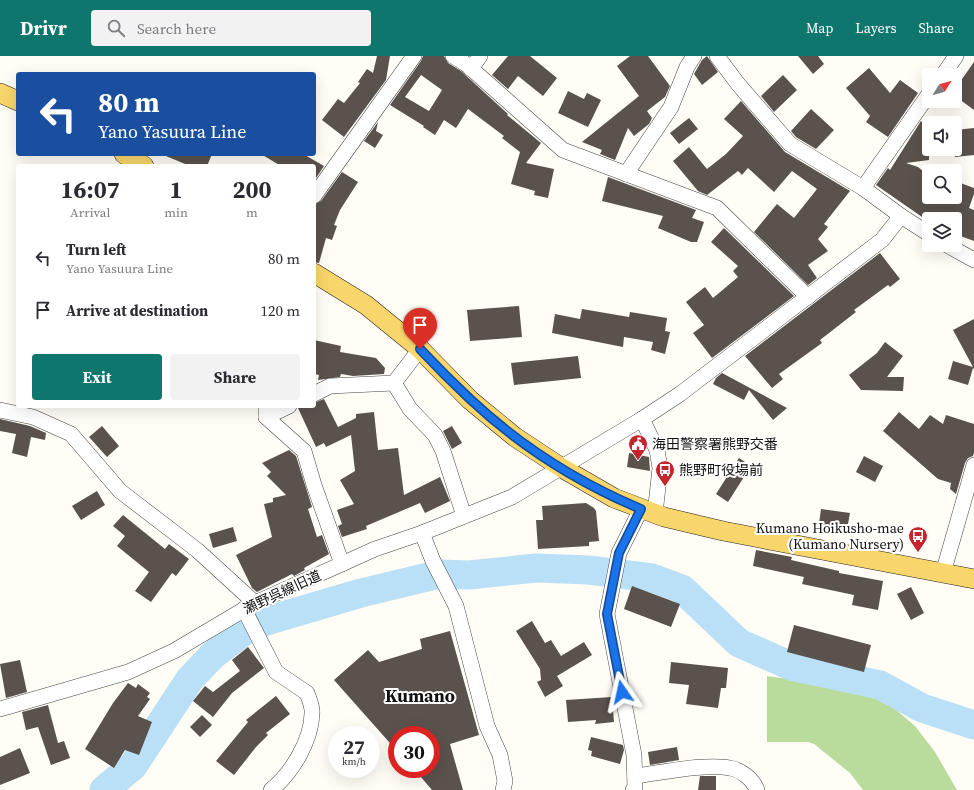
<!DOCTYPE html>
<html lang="en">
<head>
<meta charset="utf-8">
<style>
  :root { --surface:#fff; --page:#f2f2f3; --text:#2b2b33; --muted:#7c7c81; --accent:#0f766e }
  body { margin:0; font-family:"Source Serif 4","Noto Sans JP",serif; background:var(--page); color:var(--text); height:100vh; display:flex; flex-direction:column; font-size:15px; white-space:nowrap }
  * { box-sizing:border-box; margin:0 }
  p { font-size:13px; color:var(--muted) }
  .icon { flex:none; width:22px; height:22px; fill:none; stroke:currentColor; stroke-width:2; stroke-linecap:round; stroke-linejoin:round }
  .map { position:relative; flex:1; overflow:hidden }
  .details { position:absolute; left:16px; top:108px; width:300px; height:244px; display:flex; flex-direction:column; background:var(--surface); border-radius:4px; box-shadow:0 4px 16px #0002 }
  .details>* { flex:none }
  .hud { position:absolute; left:16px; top:16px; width:300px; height:84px; border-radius:4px; box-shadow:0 4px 16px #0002; background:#1a4fa0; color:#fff; overflow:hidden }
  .needle { width:26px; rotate:53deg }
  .buttons { position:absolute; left:922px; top:12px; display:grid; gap:8px }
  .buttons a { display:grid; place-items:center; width:40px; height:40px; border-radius:4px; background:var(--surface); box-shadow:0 4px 16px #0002; font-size:20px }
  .speed { position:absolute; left:328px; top:670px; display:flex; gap:8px; font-size:20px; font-weight:700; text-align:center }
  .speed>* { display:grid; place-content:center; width:52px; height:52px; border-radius:50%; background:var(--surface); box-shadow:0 4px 16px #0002; line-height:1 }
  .speed small { font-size:10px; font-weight:400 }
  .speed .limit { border:6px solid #d22; background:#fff; color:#111 }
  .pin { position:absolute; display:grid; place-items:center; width:34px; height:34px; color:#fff; margin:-41px -17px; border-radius:50% 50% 50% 0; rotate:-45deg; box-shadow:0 0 4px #0007 }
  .pin .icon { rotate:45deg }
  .me { position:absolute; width:44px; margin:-22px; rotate:349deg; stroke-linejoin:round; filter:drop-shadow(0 0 3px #0008) }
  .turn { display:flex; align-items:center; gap:14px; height:84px; padding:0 16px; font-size:18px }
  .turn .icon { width:52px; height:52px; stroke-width:2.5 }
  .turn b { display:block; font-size:28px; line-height:34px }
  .eta { display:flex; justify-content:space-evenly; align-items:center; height:68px; text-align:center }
  .eta b { font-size:24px; font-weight:700; line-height:28px }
  .button { display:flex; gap:8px; margin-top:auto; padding:8px 16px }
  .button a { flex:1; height:46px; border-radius:4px; background:var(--accent); color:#fff; font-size:16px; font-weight:700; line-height:46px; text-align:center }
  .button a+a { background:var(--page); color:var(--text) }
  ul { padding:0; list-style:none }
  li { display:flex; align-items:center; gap:12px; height:52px; padding:0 16px }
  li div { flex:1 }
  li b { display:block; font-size:15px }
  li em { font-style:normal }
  header { display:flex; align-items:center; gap:24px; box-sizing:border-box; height:56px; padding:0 20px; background:var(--accent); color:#fff }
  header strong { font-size:19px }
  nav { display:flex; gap:22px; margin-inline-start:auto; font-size:14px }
  .search { width:280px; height:36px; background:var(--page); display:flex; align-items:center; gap:10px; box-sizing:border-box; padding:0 14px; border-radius:4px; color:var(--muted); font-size:15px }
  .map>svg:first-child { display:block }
</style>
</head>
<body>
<header>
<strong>Drivr</strong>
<div class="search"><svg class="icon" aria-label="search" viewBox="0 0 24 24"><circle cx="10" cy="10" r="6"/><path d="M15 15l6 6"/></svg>Search here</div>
<nav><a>Map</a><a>Layers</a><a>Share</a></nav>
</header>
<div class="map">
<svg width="974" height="734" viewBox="0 0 974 734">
  <rect width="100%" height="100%" fill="#fffdf5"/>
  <!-- forest -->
  <polygon fill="#b9dc9c" points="767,620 865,634 894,652 915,670 935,696 957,734 863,734 850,717 814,688 808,686 767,686"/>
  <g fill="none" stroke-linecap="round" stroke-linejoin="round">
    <!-- river -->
    <polyline stroke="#b9e0f7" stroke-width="29" points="104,734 133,710 190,623 213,599 244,575 266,565 361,537 440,518 469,519 536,512 589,514 652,522 682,533 739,587 791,610 880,629 922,652 974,669"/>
  </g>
  <!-- building -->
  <g fill="#5a524d" fill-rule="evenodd">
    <polygon points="377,0 390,0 386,24 344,81 322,64 338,43 344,47 360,27 358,26 367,13 373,17"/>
    <path d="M423 0H444L448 7 461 15 508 58 507 59 541 87 526 107 554 113 548 142 534 139 535 135 511 128 520 96 502 82 504 80 468 53 456 72 444 64 435 79 423 71 424 70 390 49 421 5ZM421 19 442 34 429 55 405 41Z"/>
    <polygon points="508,0 530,0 557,22 543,40 518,20 508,33 492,19"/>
    <polygon points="630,0 648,0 670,30 665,41 647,55 652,62 649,68 634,80 628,72 615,104 600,98 602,94 582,86 639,40 617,10"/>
    <polygon points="707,0 718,16 702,29 694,18 702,4"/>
    <polygon points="798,0 818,0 824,8 813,18"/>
    <polygon points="974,6 974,54 955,40 955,33"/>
    <polygon points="869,12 890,37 900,24 918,37 888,81 866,66 870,60 846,32"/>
    <polygon points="783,19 797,34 774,56 761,40"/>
    <polygon points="568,35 584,43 587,37 601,44 588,71 558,57"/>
    <polygon points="741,45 785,96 850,135 824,168 828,171 818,183 828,195 808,209 817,222 808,229 754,176 777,148 794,162 817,133 792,115 774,136 748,112 742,119 738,115 707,139 698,135 673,105 689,91 707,113 726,98 743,80 724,63"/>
    <polygon points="811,53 834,74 816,93 796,81 791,75"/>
    <polygon points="689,62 698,73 679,88 670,77"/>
    <polygon points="921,65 929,71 929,104 906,107 918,111 929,120 929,141 955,141 955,125 974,132 974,138 969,152 974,154 974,185 955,178 955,163 925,163 876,129 888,112 890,114"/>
    <polygon points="378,66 376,75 383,79 375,92 364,85"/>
    <polygon points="974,72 974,99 955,101 955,74"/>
    <polygon points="161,98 212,98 207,110 190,110"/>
    <polygon points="261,98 303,98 324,110 314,125 314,110 281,110"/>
    <polygon points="342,116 358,126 340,154 334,169 337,170 332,184 326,182 319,207 314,206 314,149 321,145"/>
    <polygon points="608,121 696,154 692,162 704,166 697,186 691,186 658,172 663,160 602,145"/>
    <polygon points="724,172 794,240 712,302 693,277 704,269 686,246 705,231 713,242 738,221 733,215 738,210 711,186"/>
    <polygon points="880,197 900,223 890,231 888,229 854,254 856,256 820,284 822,287 779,318 783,323 772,332 745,300"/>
    <polygon points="519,250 522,281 470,285 467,254"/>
    <polygon points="582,253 629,261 630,256 667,262 665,275 670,276 665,298 651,294 653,286 624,281 623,291 552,277 555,258 580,263"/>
    <polygon points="974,263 974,313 973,312 968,329 948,323 953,305 973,311 953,274"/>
    <polygon points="314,284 341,290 340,296 376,302 385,312 384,318 353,320 341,318 340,321 318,324 319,319 314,318"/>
    <polygon points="885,286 903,300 887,321 904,321 903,335 861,334 849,319 877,297"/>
    <polygon points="578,300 581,322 514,329 511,307"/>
    <polygon points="722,317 750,332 787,352 773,364 749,334 744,344 713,328 716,322"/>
    <polygon points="324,343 338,371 356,362 356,358 374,356 378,394 398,392 404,439 440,421 450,445 425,457 420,447 366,470 367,473 342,481 338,470 342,468 337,454 354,448 340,424 355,415 351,379 326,391 324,387 316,391 298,352 298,350 314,350 314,347"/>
    <polygon points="899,356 919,373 930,359 943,368 946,359 974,368 974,397 973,400 968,402 965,407 956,438 950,433 951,427 938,423 883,375"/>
    <polygon points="0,363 30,370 46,377 45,384 31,381 27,401 12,397 16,378 0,375"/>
    <polygon points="102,370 119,390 107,401 89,381"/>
    <polygon points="452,370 462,387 452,393 443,375"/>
    <polygon points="289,394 296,400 312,451 308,453 317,481 322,479 329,498 304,512 305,514 294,520 292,518 257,536 252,532 236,499 272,481 264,448 273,446 273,442 286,439 267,420 271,416 262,407"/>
    <polygon points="629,397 649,401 650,415 627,411"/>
    <polygon points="864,400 883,410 875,426 856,416"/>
    <polygon points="739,402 751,410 728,446 716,438"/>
    <polygon points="97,435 105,449 81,464 72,450"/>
    <polygon points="586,447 594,452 596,455 599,485 589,486 589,490 538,493 536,464 543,464 542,450"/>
    <polygon points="821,453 850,457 846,479 818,475"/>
    <polygon points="123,459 165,493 169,488 189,503 176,520 172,517 151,546 135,535 149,516 117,490 125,480 113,470"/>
    <polygon points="233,471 237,485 213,492 209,478"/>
    <polygon points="756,494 792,501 791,504 839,515 839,517 883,525 878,554 852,549 854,539 802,528 804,521 753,510"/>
    <polygon points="632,530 680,548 671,571 624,553"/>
    <polygon points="911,531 924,557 911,564 897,538"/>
    <polygon points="532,565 545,587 551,584 561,600 584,586 592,599 557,620 563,630 545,641 537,626 541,624 540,613 516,575"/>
    <polygon points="794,569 871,589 864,616 787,596"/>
    <polygon points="450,575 479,679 450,688 463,734 432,734 414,713 431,713 431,679 397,679 397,695 334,624 368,594 379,606 422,593 420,583"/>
    <polygon points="248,591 264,612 232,637 213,661 193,645 205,630 213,636 240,615 232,604"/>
    <polygon points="20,604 27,636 6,642 0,608"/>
    <polygon points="671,606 728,612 726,632 721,632 718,652 686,648 689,629 669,627"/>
    <polygon points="128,627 136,632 138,628 150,637 147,641 150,643 138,660 152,666 139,699 125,694 114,712 85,693 113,647"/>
    <polygon points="276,640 290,658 266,677 268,679 256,691 234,719 216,705 248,666 246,664"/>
    <polygon points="612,641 614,666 595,668 596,664 568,666 566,644"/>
    <polygon points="48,649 58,687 64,685 70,702 51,709 38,671 26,674 22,656"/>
    <polygon points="202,659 212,669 200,681 190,671"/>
    <polygon points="591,681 623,689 624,694 620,708 591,700 592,695 588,694"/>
    <polygon points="677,691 679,704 650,709 648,696"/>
    <polygon points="20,692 30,717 0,729 0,701"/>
    <polygon points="700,720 716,720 716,734 698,734"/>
  </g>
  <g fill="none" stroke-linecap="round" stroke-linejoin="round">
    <defs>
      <g id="minor">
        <polyline points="453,0 466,8 563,94 717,152 808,241"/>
        <polyline points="717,0 738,28 790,88 863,132 901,160 929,178"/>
        <polyline points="471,13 480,0"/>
        <polyline points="943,19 956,0"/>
        <polyline points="626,118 671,51 687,11 694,0"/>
        <polyline points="863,132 929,38"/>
        <polyline points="314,140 414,0"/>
        <polyline points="947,189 974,204"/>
        <polyline points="394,327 410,353 435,379 443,395 464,460"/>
        <polyline points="314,338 330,330 394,327 420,293"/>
        <polyline points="266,350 266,361 304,395 314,429 342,508"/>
        <polyline points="0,354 33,361 71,378 120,435 197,494 255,547"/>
        <polyline points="266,361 289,350"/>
        <polyline points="642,363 657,394 660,412 655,458"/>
        <polyline points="422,477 433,505 456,550 487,670 500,699 505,725 503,734"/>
        <polyline points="943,517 974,409"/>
        <path d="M244 553 276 616 307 637C309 643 313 651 312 658 311 685 292 717 271 734"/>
        <polyline points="0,653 128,616 174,595 255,547 375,493 422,477 512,441 642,363 680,338 882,184 901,160"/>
        <path d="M635 720C660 717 706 707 730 712 741 714 753 723 757 734"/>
        <polyline points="633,734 635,731 634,699 607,558 619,497 641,453"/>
      </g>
      <g id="major">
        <polyline points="0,37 18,45"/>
        <polyline points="124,98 144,110"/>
        <polyline points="314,217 366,249 420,293 470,344 515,381 562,412 614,442 664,461 723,475 974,523"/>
      </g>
    </defs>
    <!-- minor casing -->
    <use href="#minor" stroke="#444" stroke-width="16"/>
    <!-- major casing -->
    <use href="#major" stroke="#222" stroke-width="20"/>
    <!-- minor -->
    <use href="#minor" stroke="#fff" stroke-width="15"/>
    <!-- major -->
    <use href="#major" stroke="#f9d66b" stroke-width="19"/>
  </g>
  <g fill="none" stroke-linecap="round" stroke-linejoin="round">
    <defs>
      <path id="route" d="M420 293C436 310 453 327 470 343 519 389 579 427 641 453L619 497 607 558 622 636"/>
    </defs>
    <!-- route casing -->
    <use href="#route" stroke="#114b97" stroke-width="10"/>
    <!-- route -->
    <use href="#route" stroke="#1a73e8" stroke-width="7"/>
  </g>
  <!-- icons -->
  <defs>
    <symbol id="civic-pin" viewBox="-11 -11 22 30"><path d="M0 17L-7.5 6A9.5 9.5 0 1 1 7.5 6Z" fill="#c4262e" stroke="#fff"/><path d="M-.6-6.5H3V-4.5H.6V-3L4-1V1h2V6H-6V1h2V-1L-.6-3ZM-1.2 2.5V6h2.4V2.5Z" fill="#fff"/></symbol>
    <symbol id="bus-pin" viewBox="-11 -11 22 30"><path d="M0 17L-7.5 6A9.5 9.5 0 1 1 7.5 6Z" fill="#c4262e" stroke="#fff"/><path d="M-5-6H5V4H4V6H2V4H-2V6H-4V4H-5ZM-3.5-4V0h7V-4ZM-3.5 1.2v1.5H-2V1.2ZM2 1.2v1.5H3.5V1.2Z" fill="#fff"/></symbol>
  </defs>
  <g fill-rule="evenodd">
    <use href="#civic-pin" x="627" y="377" width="22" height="30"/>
    <use href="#bus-pin" x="654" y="403" width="22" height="30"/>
    <use href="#bus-pin" x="907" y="469" width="22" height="30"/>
  </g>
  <g text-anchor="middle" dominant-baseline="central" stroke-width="4" stroke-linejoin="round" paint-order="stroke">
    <!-- poi labels -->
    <g font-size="14" fill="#111" stroke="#fff" text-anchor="start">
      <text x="652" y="388">海田警察署熊野交番</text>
      <text x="679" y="414">熊野町役場前</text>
      <text x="904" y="472" text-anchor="end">Kumano Hoikusho-mae<tspan x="904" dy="16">(Kumano Nursery)</tspan></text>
    </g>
    <!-- street labels -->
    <g font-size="14" fill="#111" stroke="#fff">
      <text transform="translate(282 536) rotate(-25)">瀬野呉線旧道</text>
    </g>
    <!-- district labels -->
    <g font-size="18" font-weight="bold" fill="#111" stroke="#fff">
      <text x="420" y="639">Kumano</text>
    </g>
  </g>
</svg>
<div class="buttons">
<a><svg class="needle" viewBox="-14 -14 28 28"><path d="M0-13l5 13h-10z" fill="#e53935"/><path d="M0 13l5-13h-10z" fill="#7c7c81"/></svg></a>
<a><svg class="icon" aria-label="sound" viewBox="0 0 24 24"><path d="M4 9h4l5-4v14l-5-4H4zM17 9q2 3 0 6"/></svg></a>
<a><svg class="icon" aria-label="search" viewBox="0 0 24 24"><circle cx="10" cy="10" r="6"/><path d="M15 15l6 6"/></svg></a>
<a><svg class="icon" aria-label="layers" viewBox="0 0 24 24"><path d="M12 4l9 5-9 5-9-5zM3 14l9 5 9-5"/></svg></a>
</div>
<div class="speed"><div>27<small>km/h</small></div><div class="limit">30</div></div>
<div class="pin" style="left:420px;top:293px;background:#d93025"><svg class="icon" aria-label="arrive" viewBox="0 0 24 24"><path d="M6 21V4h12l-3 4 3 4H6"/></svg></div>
<svg class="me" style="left:622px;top:636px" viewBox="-20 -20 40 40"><path d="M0-17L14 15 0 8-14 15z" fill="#1a73e8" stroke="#fff" stroke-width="4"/></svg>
<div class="hud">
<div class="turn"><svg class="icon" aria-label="left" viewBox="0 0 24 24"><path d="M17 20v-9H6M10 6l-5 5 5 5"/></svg><div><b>80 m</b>Yano Yasuura Line</div></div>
</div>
<section class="details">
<div class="eta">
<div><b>16:07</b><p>Arrival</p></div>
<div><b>1</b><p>min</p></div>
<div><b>200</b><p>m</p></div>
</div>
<ul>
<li><svg class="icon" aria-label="left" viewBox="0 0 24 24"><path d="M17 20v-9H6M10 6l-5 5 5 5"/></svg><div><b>Turn left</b><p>Yano Yasuura Line</p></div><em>80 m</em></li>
<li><svg class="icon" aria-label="arrive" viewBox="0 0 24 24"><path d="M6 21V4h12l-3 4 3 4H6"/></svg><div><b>Arrive at destination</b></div><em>120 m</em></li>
</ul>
<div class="button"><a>Exit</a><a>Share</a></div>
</section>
</div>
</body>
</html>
